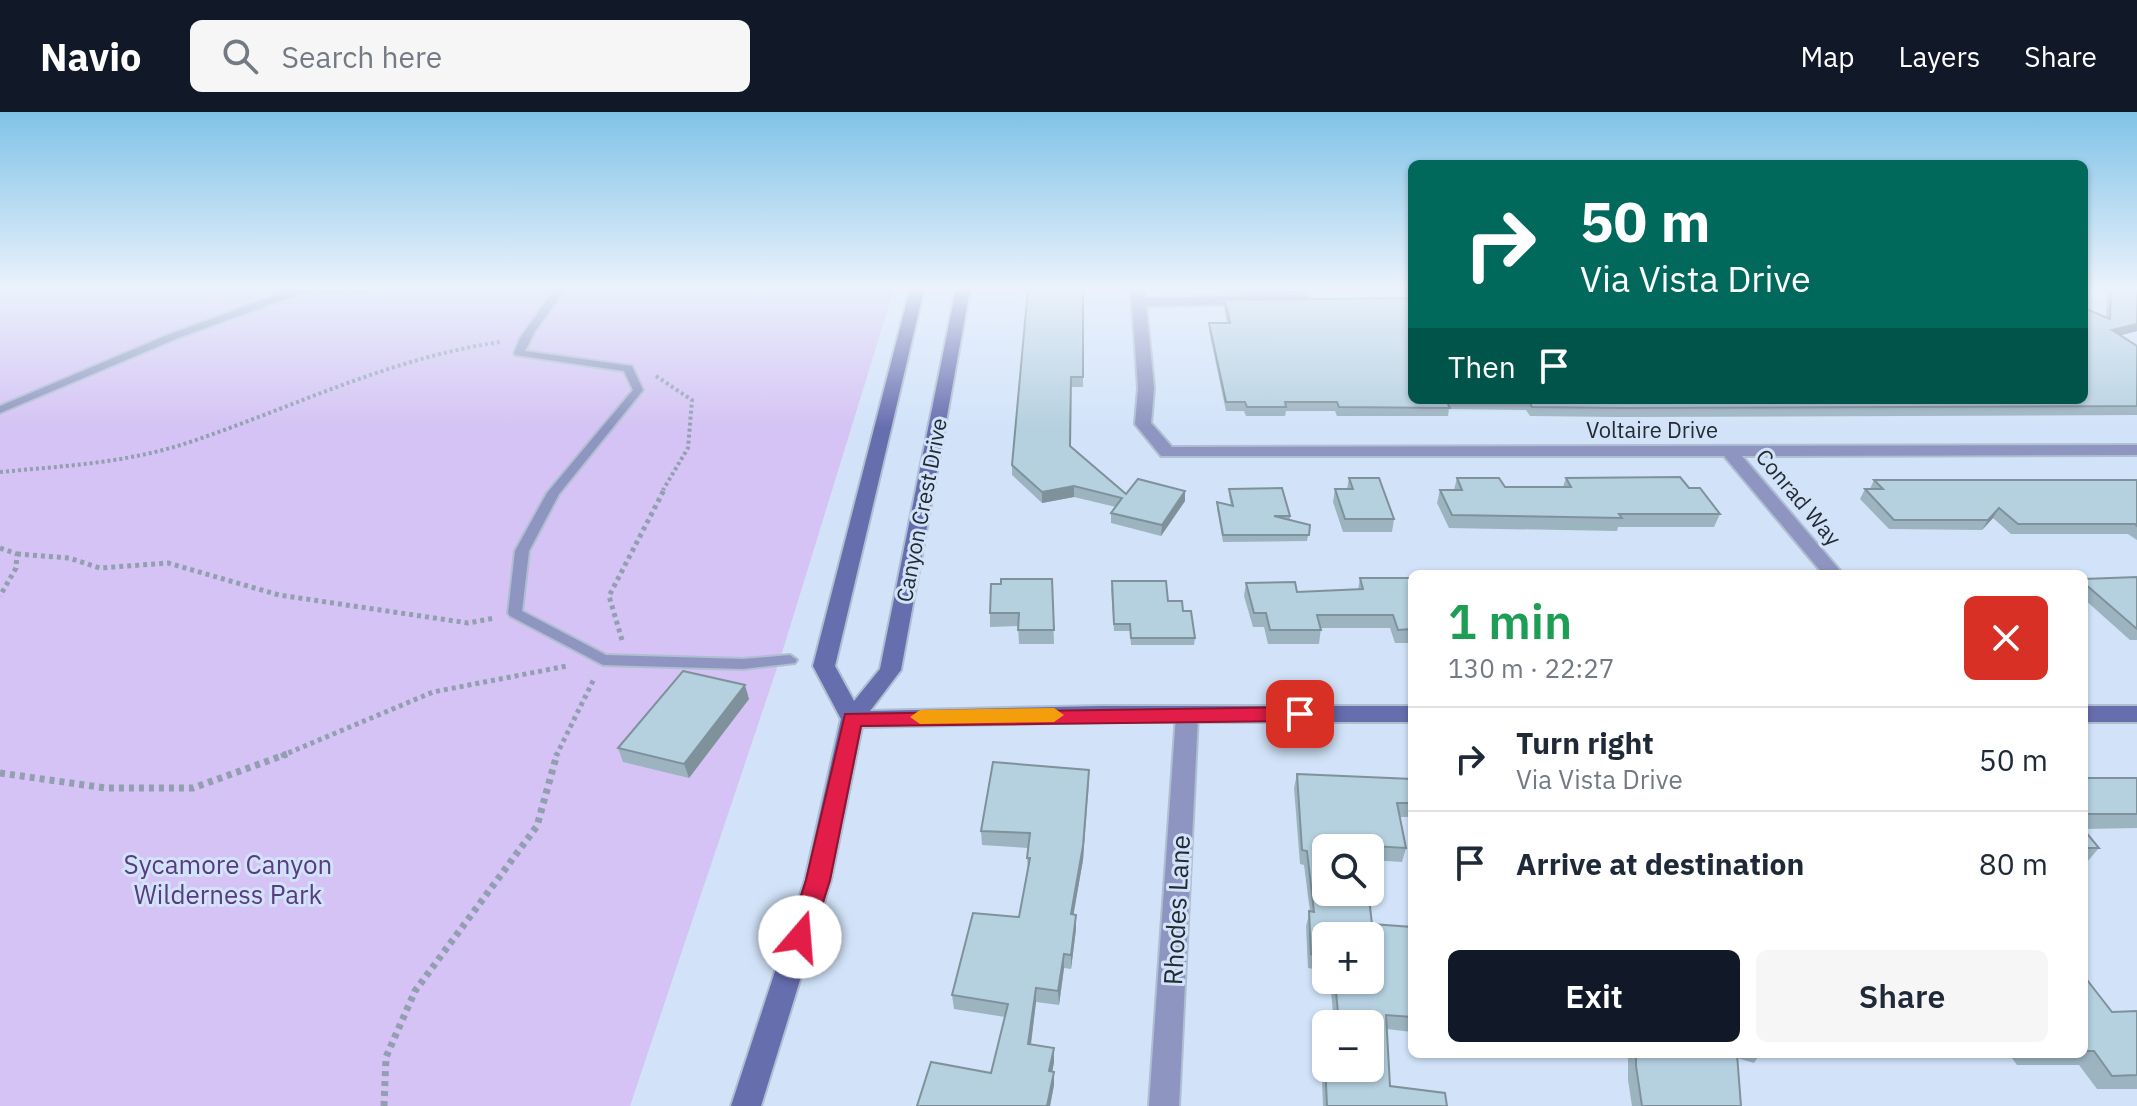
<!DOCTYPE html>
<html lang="en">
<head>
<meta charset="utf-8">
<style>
  :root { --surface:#fff; --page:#f6f6f7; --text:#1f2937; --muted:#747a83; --line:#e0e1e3; --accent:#111827 }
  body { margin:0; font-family:"IBM Plex Sans",sans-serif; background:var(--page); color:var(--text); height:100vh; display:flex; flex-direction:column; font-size:30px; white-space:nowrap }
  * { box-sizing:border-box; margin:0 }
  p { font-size:26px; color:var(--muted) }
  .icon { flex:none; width:44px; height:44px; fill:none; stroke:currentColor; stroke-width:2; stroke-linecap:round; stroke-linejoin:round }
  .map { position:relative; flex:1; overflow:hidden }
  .drawer { position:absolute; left:1408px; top:458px; width:680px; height:488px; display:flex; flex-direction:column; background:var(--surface); border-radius:12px; box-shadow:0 2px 6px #0004 }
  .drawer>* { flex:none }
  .banner { position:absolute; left:1408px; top:48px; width:680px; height:244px; border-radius:12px; box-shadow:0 2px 6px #0004; background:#00695c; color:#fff; overflow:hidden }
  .fabs { position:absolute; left:1312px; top:722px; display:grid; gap:16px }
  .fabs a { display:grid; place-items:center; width:72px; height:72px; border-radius:12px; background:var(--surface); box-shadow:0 2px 6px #0004; font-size:40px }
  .pin { position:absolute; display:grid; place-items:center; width:68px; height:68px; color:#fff; margin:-34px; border-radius:16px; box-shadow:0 4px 12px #0006 }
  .me { position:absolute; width:88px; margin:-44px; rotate:18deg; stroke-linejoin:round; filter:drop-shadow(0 0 6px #0008) }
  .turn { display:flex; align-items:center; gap:28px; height:168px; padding:0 40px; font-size:36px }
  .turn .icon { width:104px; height:104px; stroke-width:2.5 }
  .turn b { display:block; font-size:56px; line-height:68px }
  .then { display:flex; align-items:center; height:76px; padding:0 40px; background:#0003; gap:16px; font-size:30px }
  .round { display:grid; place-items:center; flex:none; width:84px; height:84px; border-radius:12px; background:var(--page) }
  .headline { display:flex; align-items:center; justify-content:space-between; height:136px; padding:0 40px }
  h1 { font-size:48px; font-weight:600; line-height:60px; color:#1e9e55 }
  .primary-button { display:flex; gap:16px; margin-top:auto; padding:16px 40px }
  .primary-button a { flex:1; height:92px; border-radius:12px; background:var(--accent); color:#fff; font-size:32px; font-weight:600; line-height:92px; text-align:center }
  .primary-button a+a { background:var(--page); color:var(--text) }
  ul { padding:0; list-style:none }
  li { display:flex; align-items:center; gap:24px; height:104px; padding:0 40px; border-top:2px solid var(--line) }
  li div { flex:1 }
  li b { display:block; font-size:30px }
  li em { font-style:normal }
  header { display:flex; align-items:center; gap:48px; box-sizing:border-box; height:112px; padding:0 40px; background:var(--accent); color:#fff }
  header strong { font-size:38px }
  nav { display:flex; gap:44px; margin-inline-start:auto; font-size:28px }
  .search { width:560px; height:72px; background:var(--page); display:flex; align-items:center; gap:20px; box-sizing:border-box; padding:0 28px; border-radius:12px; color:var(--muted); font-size:30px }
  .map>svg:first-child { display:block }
</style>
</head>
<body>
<header>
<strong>Navio</strong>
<div class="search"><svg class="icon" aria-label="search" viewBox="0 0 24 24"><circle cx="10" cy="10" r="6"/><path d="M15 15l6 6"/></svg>Search here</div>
<nav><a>Map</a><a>Layers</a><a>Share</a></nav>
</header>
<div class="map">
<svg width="2137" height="994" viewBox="0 0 2137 994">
  <rect width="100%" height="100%" fill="#d2e3f9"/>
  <!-- green -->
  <polygon fill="#d4c3f4" points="0,177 894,177 781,544 630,994 0,994"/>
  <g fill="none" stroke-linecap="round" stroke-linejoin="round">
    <defs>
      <g id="lane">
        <polygon points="294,177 372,177 367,180 298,182 178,226 0,301 0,294 170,222"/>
        <polygon points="555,177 565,177 535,219 525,239 632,254 643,278 559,382 529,439 522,499 606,543 743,547 790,543 797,548 795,551 743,557 603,553 510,504 508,501 515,439 547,381 633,278 624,259 515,243 514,241 520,226"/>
      </g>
      <g id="street">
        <polygon points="1131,177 1145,177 1145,186 1304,183 1311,187 1304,191 1146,194 1154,276 1151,311 1172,335 2137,333 2137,343 1742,344 1843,462 1823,462 1724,344 1161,344 1135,312 1138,276"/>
        <polygon points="1187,595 1195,597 1198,603 1179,994 1149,994 1176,603 1179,597"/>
      </g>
      <g id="secondary">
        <polygon points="910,177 924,177 835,554 854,589 880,557 956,177 970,177 901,558 870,599 1102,594 1412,594 1412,610 1102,610 862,615 831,768 761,994 731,994 805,768 841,607 813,554"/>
        <rect x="2084" y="594" width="53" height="16"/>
      </g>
    </defs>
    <!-- lane casing -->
    <use href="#lane" stroke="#afbed1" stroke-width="4"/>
    <!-- street casing -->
    <use href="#street" stroke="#afbed1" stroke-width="4"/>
    <!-- secondary casing -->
    <use href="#secondary" stroke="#afbed1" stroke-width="4"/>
    <!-- path-far2 -->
    <g stroke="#929fb1" stroke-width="4" stroke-dasharray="3 3" stroke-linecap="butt">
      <polyline points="656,264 692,288 688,336 663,378"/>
      <path d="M0 360C64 354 126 351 187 331 292 296 389 246 500 230"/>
    </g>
    <!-- path-far1 -->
    <g stroke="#929fb1" stroke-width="5" stroke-dasharray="4 4" stroke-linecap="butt">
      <polyline points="0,436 17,442 16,456 0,484"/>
      <polyline points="17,442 69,446 100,456 168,451 279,483 468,511 495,506"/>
      <polyline points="622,528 609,484 665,376"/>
      <polyline points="281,644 433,580 567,554"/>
      <polyline points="556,644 594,567"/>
    </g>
    <!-- path -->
    <g stroke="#929fb1" stroke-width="7" stroke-dasharray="5 5" stroke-linecap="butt">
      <polyline points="0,661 106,676 193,676 287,642"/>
      <polyline points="384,994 386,945 415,879 537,714 557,642"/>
    </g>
    <!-- lane -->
    <use href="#lane" fill="#8e95c0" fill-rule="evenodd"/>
    <!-- street -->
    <use href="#street" fill="#8e95c0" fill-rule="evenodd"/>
    <!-- secondary -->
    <use href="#secondary" fill="#676eae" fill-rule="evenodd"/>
  </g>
  <!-- wall -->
  <g fill="#9cb3c0">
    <polygon points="1083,177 1083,275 1071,275 1070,334 1126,382 1185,379 1185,389 1161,424 1111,411 1111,401 1116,395 1074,385 1042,391 1012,363 1012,353"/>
    <polygon points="1219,177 1412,177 1412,180 1220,182"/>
    <polygon points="2107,177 2137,177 2137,219 2120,223 2137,234 2137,303 1618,305 1530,304 1526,298 1449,297 1448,304 1337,304 1335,299 1286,299 1285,304 1246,304 1244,299 1226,299 1209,219 1209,211 1227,211 1224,196 1225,188 1412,288 2106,205"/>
    <polygon points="1349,366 1394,407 1392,420 1343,420 1333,390 1335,377 1347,377"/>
    <polygon points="1457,366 1505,375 1563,375 1566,366 1689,376 1720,402 1714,415 1618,415 1617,419 1449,416 1437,391 1440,378 1454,378"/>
    <polygon points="1874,368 2137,368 2137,428 2128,422 2011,422 1993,406 1982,418 1889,417 1860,387 1865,377 1870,377"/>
    <polygon points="1229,377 1290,404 1290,408 1310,413 1307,429 1223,430 1217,397 1217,390 1231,394 1229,383"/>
    <polygon points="2137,465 2137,528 2130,528 2084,487 2084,467"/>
    <polygon points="1360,466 1412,466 1412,531 1395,531 1390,516 1321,516 1319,532 1268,532 1264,515 1253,515 1244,484 1246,471 1297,480 1358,478"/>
    <polygon points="1052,467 1054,532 1019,532 1018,514 990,515 990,501"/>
    <polygon points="1111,475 1183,499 1195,526 1194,533 1131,533 1130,519 1114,519"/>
    <polygon points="749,587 689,666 623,650 618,636"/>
    <polygon points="1297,662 1412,667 1412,705 1400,705 1406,736 1402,750 1370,748 1370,736 1326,736 1360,786 1372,812 1412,815 1412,920 1387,917 1390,974 1447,994 1323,994 1321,942 1324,928 1326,956 1370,912 1334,912 1330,868 1370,868 1326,824 1326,859 1308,856 1306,814 1310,799 1304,753 1300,752 1294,676"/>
    <polygon points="2084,666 2137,666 2137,716 2084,717"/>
    <polygon points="1089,672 1083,748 1073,803 1076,817 1071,857 1064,856 1059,893 1036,890 1031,933 1054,936 1054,950 1052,959 1054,973 1050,994 917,994 991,961 1005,905 954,897 952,883 1019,805 1028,760 1027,746 1028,736 982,733 981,719"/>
    <polygon points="2084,718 2099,736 2087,750 2084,750"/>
    <polygon points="2084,864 2112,900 2137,899 2137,977 2097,977 2079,953 2017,953 2009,942 2084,942"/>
    <polygon points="1628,942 1760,942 1754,951 1737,946 1741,994 1632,994 1628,968"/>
  </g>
  <!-- shaded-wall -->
  <g fill="#7f929c">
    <polygon points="2137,212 2137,219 2107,227 2112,218"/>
    <polygon points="1074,374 1074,385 1042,391 1042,380"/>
    <polygon points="1185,379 1185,389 1161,424 1162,413"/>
    <polygon points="1999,396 1993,406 1982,418 1988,408"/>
    <polygon points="745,573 749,587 689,666 684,652"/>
    <polygon points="1089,658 1083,748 1071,817 1071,802"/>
    <polygon points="1076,803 1076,817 1071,857 1071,843"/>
    <polygon points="1064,842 1064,856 1059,893 1058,879"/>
    <polygon points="1036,876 1036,890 1029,946 1028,932"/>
    <polygon points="1054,936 1054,950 1050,973 1049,959"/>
    <polygon points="1054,960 1054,973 1050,994 1047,994"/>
  </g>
  <!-- building -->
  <g fill="#b5d0df" stroke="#7f929c" stroke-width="2">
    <polygon points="1028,177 1083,177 1083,265 1071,265 1070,334 1126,382 1138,367 1185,379 1162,413 1111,401 1122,386 1074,374 1042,380 1012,353"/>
    <polygon points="2111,177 2137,177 2137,212 2112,218 2137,234 2137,294 1621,296 1532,295 1529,289 1462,288 2084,288 2084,196 2110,207"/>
    <polygon points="1412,186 1412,288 1446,288 1450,296 1339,295 1337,290 1285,290 1286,295 1247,295 1245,290 1226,290 1209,211 1230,211 1225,188"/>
    <polygon points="1680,365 1689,376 1700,376 1720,402 1619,402 1622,406 1452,403 1440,378 1462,378 1457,366 1499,366 1505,375 1571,375 1566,366"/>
    <polygon points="1349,366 1379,366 1394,407 1345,407 1335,377 1353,377"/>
    <polygon points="1874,368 2137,368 2137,414 2135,412 2018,412 1999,396 1988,408 1894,408 1865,377 1883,377"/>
    <polygon points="1282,376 1290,404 1274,404 1310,413 1309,423 1223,423 1217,390 1233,394 1229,377"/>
    <polygon points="2137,465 2137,517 2084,471 2084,467"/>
    <polygon points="1360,466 1412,466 1412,517 1398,518 1393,503 1317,503 1321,518 1270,518 1266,501 1254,501 1246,471 1295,470 1297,480 1363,477"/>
    <polygon points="1001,467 1052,467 1054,518 1018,518 1019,501 990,501 991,472 1001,472"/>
    <polygon points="1112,469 1166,469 1168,489 1182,489 1183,499 1191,499 1195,526 1131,526 1130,512 1114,512"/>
    <polygon points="683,559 745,573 684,652 618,636"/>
    <polygon points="993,650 1089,658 1083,734 1071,802 1076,803 1071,843 1064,842 1058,879 1036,876 1028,932 1054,936 1049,959 1054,960 1047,994 917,994 931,950 991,961 1008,892 952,883 973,801 1019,805 1030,746 1027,746 1030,721 981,719"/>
    <polygon points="1297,662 1412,667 1412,691 1397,691 1406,736 1355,733 1355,736 1326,736 1326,780 1360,780 1360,786 1369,786 1372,812 1412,815 1412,905 1386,903 1390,974 1445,981 1447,994 1327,994 1324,928 1326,928 1326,956 1370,956 1370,912 1339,912 1335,868 1370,868 1370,824 1326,824 1326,844 1311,842 1309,799 1314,800 1307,739 1302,738"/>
    <rect x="2084" y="666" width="53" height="36"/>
    <polygon points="2084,718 2099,736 2084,736"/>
    <polygon points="2084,864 2112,900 2137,899 2137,963 2112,964 2094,939 2084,939"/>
    <polygon points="1636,942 1737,942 1741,994 1642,994 1636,954"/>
  </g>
  <!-- sky -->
  <linearGradient id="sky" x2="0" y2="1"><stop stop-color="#80c3e7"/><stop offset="0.56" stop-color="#ebf2fc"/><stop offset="1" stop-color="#ebf2fc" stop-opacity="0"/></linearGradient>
  <rect width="2137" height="316" fill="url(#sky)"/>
  <!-- route -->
  <polygon fill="#e11d48" stroke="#92132f" stroke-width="2" points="1300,595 1310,602 1300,609 861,614 830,768 812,825 809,832 800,835 791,832 788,825 806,768 845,602"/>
  <!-- slow -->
  <polygon fill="#f59e0b" points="1054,596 1064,603 1054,610 920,612 910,605 920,598"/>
  <g text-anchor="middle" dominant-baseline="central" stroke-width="6" stroke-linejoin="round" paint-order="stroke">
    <!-- street labels -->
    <g font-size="22" fill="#242a33" stroke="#d2e3f9">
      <text x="1652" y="317">Voltaire Drive</text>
      <text transform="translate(1799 385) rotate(50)">Conrad Way</text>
      <text transform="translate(921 398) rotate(-79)">Canyon Crest Drive</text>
    </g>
    <!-- near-park labels -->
    <g font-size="26" fill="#583b80" stroke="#d2e3f9">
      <text x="228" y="752">Sycamore Canyon<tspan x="228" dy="30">Wilderness Park</tspan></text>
    </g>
    <!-- near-street labels -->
    <g font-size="26" fill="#242a33" stroke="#d2e3f9">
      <text transform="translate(1176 798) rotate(-87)">Rhodes Lane</text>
    </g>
  </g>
</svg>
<div class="fabs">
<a><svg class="icon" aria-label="search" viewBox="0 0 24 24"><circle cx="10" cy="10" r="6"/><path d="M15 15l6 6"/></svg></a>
<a>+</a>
<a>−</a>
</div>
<div class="pin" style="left:1300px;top:602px;background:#d93025"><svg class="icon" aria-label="arrive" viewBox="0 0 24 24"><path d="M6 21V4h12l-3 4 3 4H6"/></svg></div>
<svg class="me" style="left:800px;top:825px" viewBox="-20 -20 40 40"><circle r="19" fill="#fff"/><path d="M0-13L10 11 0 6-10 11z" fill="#e11d48"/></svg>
<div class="banner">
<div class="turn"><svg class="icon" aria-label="right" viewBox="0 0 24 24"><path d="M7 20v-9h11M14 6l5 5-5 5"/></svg><div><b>50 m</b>Via Vista Drive</div></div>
<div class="then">Then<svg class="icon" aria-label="arrive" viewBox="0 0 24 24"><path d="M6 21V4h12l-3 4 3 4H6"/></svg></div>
</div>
<section class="drawer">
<div class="headline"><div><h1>1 min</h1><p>130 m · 22:27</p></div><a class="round" style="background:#d93025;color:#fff"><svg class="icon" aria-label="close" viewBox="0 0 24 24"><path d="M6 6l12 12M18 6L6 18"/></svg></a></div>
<ul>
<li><svg class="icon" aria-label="right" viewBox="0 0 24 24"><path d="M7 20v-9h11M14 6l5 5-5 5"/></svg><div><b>Turn right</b><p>Via Vista Drive</p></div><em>50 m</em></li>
<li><svg class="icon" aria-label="arrive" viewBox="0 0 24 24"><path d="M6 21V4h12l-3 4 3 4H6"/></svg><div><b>Arrive at destination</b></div><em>80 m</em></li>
</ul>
<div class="primary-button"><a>Exit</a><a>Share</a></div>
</section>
</div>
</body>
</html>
